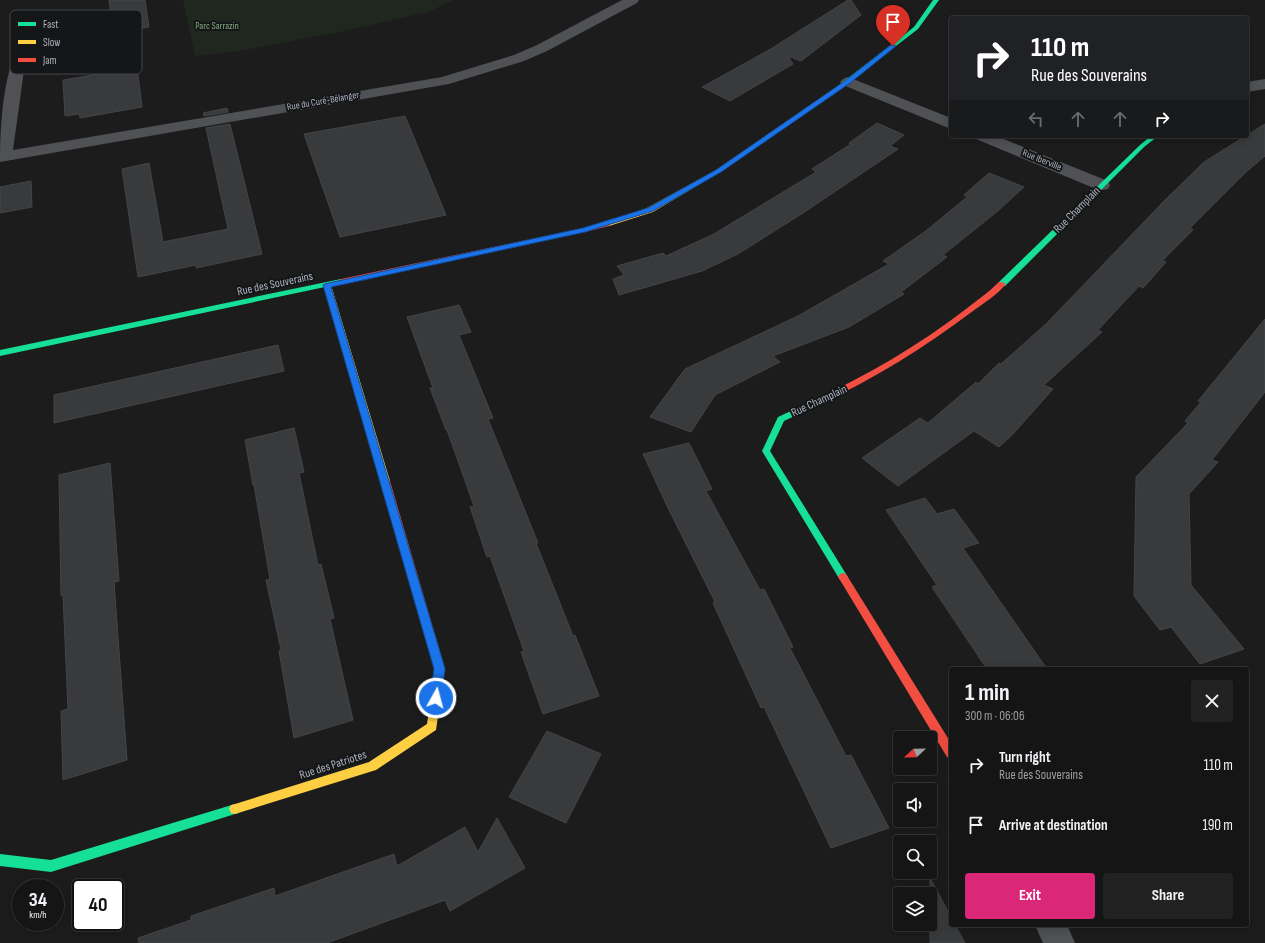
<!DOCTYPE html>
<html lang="en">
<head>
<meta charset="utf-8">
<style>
  :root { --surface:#151515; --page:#222; --text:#f1f3f6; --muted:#9d9fa0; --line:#343434; --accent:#db2777 }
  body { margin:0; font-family:"Sofia Sans Condensed",sans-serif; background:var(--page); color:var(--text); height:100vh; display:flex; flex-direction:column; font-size:15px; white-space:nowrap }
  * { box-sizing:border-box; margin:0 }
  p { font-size:13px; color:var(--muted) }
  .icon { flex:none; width:22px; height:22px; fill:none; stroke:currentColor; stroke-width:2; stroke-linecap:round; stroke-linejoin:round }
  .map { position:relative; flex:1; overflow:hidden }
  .side { position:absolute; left:949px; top:667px; width:300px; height:260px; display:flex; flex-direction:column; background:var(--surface); border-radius:4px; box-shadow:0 2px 10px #0003,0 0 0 1px var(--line) }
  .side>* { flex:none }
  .hud { position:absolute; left:949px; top:16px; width:300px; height:122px; border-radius:4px; box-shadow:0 2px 10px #0003,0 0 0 1px var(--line); background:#202124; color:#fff; overflow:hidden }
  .needle { width:26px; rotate:248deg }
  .fabs { position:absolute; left:893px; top:731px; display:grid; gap:8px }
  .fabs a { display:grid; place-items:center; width:44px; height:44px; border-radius:4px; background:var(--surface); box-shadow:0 2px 10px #0003,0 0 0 1px var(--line); font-size:20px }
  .speed { position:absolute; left:12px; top:879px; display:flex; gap:8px; font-size:20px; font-weight:700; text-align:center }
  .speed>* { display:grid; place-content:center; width:52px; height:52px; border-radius:50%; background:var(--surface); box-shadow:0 2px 10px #0003,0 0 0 1px var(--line); line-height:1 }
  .speed small { font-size:10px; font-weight:400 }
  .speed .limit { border:2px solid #111; border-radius:6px; background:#fff; color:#111 }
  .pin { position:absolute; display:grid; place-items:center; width:34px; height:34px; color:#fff; margin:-41px -17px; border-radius:50% 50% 50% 0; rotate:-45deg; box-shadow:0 0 4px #0007 }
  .pin .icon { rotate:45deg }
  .me { position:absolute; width:44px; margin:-22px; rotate:7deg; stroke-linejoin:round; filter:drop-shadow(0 0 3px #0008) }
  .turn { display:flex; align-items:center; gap:14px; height:84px; padding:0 16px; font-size:18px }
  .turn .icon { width:52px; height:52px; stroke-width:2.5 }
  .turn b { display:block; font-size:28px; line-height:34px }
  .lanes { display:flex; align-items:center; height:38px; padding:0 16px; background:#0003; justify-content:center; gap:20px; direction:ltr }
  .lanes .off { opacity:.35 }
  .round { display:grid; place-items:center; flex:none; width:42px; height:42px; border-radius:4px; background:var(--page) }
  .overview { display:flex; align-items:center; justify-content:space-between; height:68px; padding:0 16px }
  h1 { font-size:24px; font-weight:700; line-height:30px }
  .primary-button { display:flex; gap:8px; margin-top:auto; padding:8px 16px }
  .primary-button a { flex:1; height:46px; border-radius:4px; background:var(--accent); color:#fff; font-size:16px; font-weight:700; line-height:46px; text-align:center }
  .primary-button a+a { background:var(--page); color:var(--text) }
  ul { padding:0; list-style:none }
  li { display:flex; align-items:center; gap:12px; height:60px; padding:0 16px }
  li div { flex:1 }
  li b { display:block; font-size:15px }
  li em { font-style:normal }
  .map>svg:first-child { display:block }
</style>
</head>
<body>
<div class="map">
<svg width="1265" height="943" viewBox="0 0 1265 943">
  <rect width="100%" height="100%" fill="#1c1c1c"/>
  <!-- green -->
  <polygon fill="#1f271f" points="183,0 454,0 428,12 335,33 233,52 195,56"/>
  <!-- building -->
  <g fill="#383a3c" stroke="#444548">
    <polygon points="109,0 145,0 149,27 113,33"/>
    <polygon points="848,0 851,0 861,15 801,61 788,56 793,64 730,101 702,87 769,50"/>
    <polygon points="134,43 142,107 80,118 79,114 65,116 63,80 93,75 92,56 99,55 98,49"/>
    <polygon points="227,108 228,112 204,116 203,113"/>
    <polygon points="405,116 446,215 340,237 304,134"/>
    <polygon points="877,123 904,135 890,146 898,149 803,213 738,254 702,271 619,295 613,279 624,275 617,266 663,253 666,256 714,234 816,172 812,169 851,144 849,143"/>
    <polygon points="230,124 262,254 196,268 196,265 138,277 122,169 149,163 163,242 228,229 206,128"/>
    <polygon points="1265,124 1265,156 1245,173 1190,228 1193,230 1162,261 1166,262 1143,288 1139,286 1098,330 1102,332 1044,385 1053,389 1013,434 999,447 974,431 898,486 862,458 920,418 928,423 976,382 978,384 999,363 1001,364 1047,323 1165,200 1204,162"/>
    <polygon points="989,173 1024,187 999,210 943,255 947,257 901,292 904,294 849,327 773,356 780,362 715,395 691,432 650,417 685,369 798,316 889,264 883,261 927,230 967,197 964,195"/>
    <polygon points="31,181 32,207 0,213 0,187"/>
    <polygon points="459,305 471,332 459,335 493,418 488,419 538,543 536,543 573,636 575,635 599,696 543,714 521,652 524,651 490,556 487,557 470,507 474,506 447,430 446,430 430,388 433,388 407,317"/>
    <polygon points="1265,319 1265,392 1212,460 1218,462 1189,494 1191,585 1244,649 1200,664 1171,627 1160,630 1134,596 1136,477 1188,423 1185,421 1201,402 1198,401"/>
    <polygon points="278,345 284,371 54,423 54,395"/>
    <polygon points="294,428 304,472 299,473 318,565 321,564 334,618 330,619 353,720 294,738 279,651 281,650 266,580 270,579 254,485 253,485 245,440"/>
    <polygon points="689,443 712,489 706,491 760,590 764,589 793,647 790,648 846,756 851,755 889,828 831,848 764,707 761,708 713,603 715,602 668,508 643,454"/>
    <polygon points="110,463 119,581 114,582 127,760 63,780 61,711 68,709 63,595 61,596 59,475"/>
    <polygon points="925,498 937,514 954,509 979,543 963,548 1047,669 987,669 932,587 937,585 886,510"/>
    <polygon points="547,731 601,754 566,823 509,797"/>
    <polygon points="497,818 525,868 450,911 445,900 327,943 139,943 138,938 191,920 191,916 274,888 275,896 394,854 397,866 465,827 478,852"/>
    <polygon points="930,878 951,917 951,925 955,925 965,943 930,943"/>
  </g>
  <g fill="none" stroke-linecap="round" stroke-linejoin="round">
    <!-- street -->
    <g fill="#505155" fill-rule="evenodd">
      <path d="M622 0H639L637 3 547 51 524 61 449 84 0 162C0 124 3 66 25 34L30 33 35 34 37 37 25 63 13 150 442 77 514 55 537 45Z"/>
      <polygon points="848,77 951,118 951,129 843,85 840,82 843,79"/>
      <polygon points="1265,79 1265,89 1247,92 1247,82"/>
      <polygon points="974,136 996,136 1108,181 1110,185 1108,189 1102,190 1096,189 976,139"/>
      <polygon points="1035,925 1067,925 1075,943 1043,943"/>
    </g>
    <!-- fast -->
    <g fill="#16e098" fill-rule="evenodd">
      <polygon points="933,0 939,0 918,29 839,90 835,90 835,88 914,27"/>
      <polygon points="1151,136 1158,136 1144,147 1005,286 999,286 999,282 1140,145"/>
      <polygon points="341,279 344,279 344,283 0,356 0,350"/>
      <polygon points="817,399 820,400 821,402 820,404 784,421 770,451 846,574 848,577 846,580 843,581 840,580 762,451 778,417"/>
      <polygon points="235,804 239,805 241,809 239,813 235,814 51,872 0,866 0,854 51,860"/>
    </g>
    <!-- slow -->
    <g fill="#ffcf43" fill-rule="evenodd">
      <polygon points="835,88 840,89 720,172 653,212 609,226 606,226 602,224 647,208 716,170"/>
      <polygon points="324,283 330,283 331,285 390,481 388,483 382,483 380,481 323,285"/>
      <polygon points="431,634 435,635 436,638 445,669 436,730 376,770 235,814 231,813 229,809 231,805 235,804 369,762 427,724 435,669 426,638 427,635"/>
    </g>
    <!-- jam -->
    <g fill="#f24e42" fill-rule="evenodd">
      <polygon points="606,222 610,224 609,226 585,232 341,283 337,281 341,279 584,228"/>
      <path d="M999 282H1002L1006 284C997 295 984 303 973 311 925 347 874 379 820 404H814L813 402 814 400C868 375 919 345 966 309 977 300 989 292 999 282Z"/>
      <polygon points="385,478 388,479 390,481 436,638 435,641 431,642 427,641 426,638 380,481 382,479"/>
      <polygon points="843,573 846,574 951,743 951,758 947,757 840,580 838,577 840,574"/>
    </g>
  </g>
  <!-- route -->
  <polygon fill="#1a73e8" stroke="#114b97" points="891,45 896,46 850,83 721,172 653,211 585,232 331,287 445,669 441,698 440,701 436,703 432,701 430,698 434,669 323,285 324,284 583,228 648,208 716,170 845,81"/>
  <g text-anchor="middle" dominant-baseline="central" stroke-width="4" stroke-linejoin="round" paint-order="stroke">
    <!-- far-park labels -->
    <g font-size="10" fill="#83aa82" stroke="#151618">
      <text x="217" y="26">Parc Sarrazin</text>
    </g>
    <!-- far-street labels -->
    <g font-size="10" fill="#acb3be" stroke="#151618">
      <text transform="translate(323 101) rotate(-10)">Rue du Curé-Bélanger</text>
      <text transform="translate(1042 160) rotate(22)">Rue Iberville</text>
    </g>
    <!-- street labels -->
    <g font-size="12" fill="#acb3be" stroke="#151618">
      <text transform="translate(1077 210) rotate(-45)">Rue Champlain</text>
      <text transform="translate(275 284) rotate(-12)">Rue des Souverains</text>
      <text transform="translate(819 401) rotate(-25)">Rue Champlain</text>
      <text transform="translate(333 765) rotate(-18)">Rue des Patriotes</text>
    </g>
  </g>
  <!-- legend -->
  <rect x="10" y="10" width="132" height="64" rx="6" fill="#151618" stroke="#42454a" stroke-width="1"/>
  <rect x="18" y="22" width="18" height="4" fill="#16e098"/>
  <rect x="18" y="40" width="18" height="4" fill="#ffcf43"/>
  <rect x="18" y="58" width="18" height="4" fill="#f24e42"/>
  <g font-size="11" fill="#acb3be">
    <text x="43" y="28">Fast</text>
    <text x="43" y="46">Slow</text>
    <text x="43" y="64">Jam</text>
  </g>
</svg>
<div class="fabs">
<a><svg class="needle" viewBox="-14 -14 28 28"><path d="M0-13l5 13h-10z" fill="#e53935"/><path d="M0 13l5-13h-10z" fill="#9d9fa0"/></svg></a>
<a><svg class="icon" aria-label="sound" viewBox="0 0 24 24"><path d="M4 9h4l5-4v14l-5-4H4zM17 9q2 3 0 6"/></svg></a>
<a><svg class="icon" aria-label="search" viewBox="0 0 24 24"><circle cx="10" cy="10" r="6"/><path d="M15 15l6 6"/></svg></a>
<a><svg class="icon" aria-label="layers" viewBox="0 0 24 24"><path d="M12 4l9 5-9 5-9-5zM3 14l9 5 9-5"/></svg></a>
</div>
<div class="speed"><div>34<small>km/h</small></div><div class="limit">40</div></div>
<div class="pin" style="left:893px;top:46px;background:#d93025"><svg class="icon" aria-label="arrive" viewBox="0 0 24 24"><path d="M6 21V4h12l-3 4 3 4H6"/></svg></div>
<svg class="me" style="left:436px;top:698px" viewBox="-20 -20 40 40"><circle r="17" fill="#1a73e8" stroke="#fff" stroke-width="3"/><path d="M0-11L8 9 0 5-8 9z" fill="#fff"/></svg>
<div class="hud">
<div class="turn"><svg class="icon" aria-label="right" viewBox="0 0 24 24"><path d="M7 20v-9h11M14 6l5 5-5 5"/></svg><div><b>110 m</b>Rue des Souverains</div></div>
<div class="lanes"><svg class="icon off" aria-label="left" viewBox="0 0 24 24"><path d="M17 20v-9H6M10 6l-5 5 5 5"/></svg><svg class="icon off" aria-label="ahead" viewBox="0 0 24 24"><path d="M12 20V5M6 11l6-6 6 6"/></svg><svg class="icon off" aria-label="ahead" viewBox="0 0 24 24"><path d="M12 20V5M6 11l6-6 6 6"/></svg><svg class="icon" aria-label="right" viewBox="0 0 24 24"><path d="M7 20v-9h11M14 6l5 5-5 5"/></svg></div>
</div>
<section class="side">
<div class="overview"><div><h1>1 min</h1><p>300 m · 06:06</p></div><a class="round"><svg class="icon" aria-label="close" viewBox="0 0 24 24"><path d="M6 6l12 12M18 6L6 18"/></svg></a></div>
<ul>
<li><svg class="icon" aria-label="right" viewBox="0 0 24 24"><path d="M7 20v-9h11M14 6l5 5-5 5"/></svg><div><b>Turn right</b><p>Rue des Souverains</p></div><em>110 m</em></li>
<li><svg class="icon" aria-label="arrive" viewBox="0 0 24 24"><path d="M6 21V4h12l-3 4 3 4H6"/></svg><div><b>Arrive at destination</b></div><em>190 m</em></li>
</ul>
<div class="primary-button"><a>Exit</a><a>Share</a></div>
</section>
</div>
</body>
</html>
